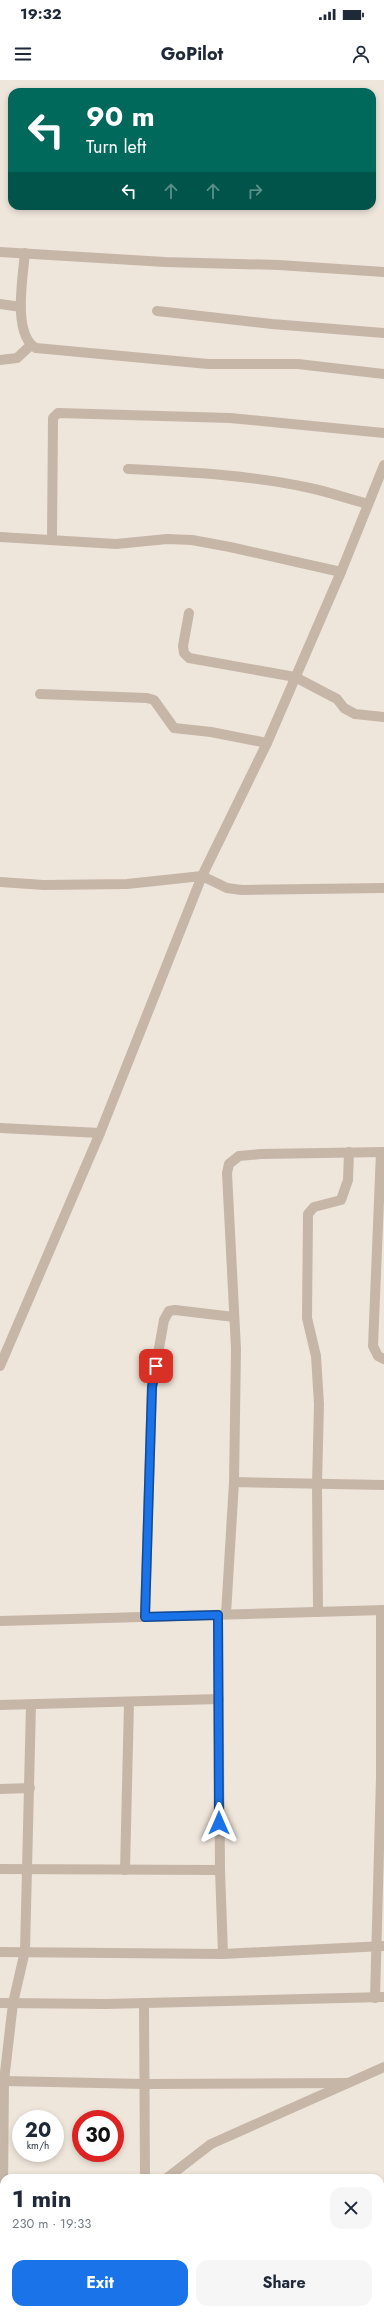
<!DOCTYPE html>
<html lang="en">
<head>
<meta charset="utf-8">
<style>
  :root { --surface:#fff; --page:#f6f6f7; --text:#1f2937; --muted:#747a83; --accent:#1a73e8 }
  body { margin:0; font-family:Jost,sans-serif; background:var(--page); color:var(--text); height:100vh; display:flex; flex-direction:column; font-size:15px; white-space:nowrap }
  * { box-sizing:border-box; margin:0 }
  p { font-size:13px; color:var(--muted) }
  .icon { flex:none; width:22px; height:22px; fill:none; stroke:currentColor; stroke-width:2; stroke-linecap:round; stroke-linejoin:round }
  .map { position:relative; flex:1; overflow:hidden }
  .details { position:absolute; left:0px; top:2094px; width:384px; height:140px; display:flex; flex-direction:column; background:var(--surface); border-radius:12px 12px 0 0; box-shadow:0 2px 6px #0003 }
  .details>* { flex:none }
  .guide { position:absolute; left:8px; top:8px; width:368px; height:122px; border-radius:12px; box-shadow:0 2px 6px #0003; background:#00695c; color:#fff; overflow:hidden }
  .speed { position:absolute; left:12px; top:2030px; display:flex; gap:8px; font-size:20px; font-weight:700; text-align:center }
  .speed>* { display:grid; place-content:center; width:52px; height:52px; border-radius:50%; background:var(--surface); box-shadow:0 2px 6px #0003; line-height:1 }
  .speed small { font-size:10px; font-weight:400 }
  .speed .limit { border:6px solid #d22; background:#fff; color:#111 }
  .pin { position:absolute; display:grid; place-items:center; width:34px; height:34px; color:#fff; margin:-17px; border-radius:8px; box-shadow:0 2px 6px #0006 }
  .me { position:absolute; width:44px; margin:-22px; rotate:0deg; stroke-linejoin:round; filter:drop-shadow(0 0 3px #0008) }
  .turn { display:flex; align-items:center; gap:14px; height:84px; padding:0 12px; font-size:18px }
  .turn .icon { width:52px; height:52px; stroke-width:2.5 }
  .turn b { display:block; font-size:28px; line-height:34px }
  .lanes { display:flex; align-items:center; height:38px; padding:0 12px; background:#0003; justify-content:center; gap:20px; direction:ltr }
  .lanes .off { opacity:.35 }
  .round { display:grid; place-items:center; flex:none; width:42px; height:42px; border-radius:12px; background:var(--page) }
  .head { display:flex; align-items:center; justify-content:space-between; height:68px; padding:0 12px }
  h1 { font-size:24px; font-weight:700; line-height:30px }
  .primary-button { display:flex; gap:8px; margin-top:auto; padding:8px 12px }
  .primary-button a { flex:1; height:46px; border-radius:12px; background:var(--accent); color:#fff; font-size:16px; font-weight:700; line-height:46px; text-align:center }
  .primary-button a+a { background:var(--page); color:var(--text) }
  .status { display:flex; justify-content:space-between; align-items:center; height:28px; padding:0 20px; background:var(--surface); direction:ltr }
  .status svg { height:11px; fill:currentColor }
  header { display:flex; justify-content:space-between; align-items:center; height:52px; padding:0 12px; background:var(--surface); font-size:18px; font-weight:700 }
  .map>svg:first-child { display:block }
</style>
</head>
<body>
<div class="status"><b>19:32</b><svg viewBox="0 0 49 12"><path d="M0 12V9h3v3zM5 12V6h3v6zM10 12V3h3v9zM15 12V0h3v12zM26 1h20v11H26zM47 4h2v5h-2z"/></svg></div>
<header><svg class="icon" aria-label="menu" viewBox="0 0 24 24"><path d="M4 6h16M4 12h16M4 18h16"/></svg>GoPilot<svg class="icon" aria-label="person" viewBox="0 0 24 24"><circle cx="12" cy="8" r="4"/><path d="M4 21q1-7 8-7t8 7"/></svg></header>
<div class="map">
<svg width="384" height="2234" viewBox="0 0 384 2234">
  <rect width="100%" height="100%" fill="#efe6db"/>
  <g fill="none" stroke-linecap="round" stroke-linejoin="round">
    <!-- minor -->
    <g stroke="#c6b6a8" stroke-width="10">
      <polyline points="0,172 165,182 279,185 384,192"/>
      <path d="M25 173C23 196 12 255 36 268L208 284H298L384 294"/>
      <polyline points="0,224 21,227"/>
      <polyline points="157,231 272,244 384,253"/>
      <polyline points="0,280 17,278 31,265"/>
      <path d="M128 389C188 392 250 395 310 408 329 412 349 419 368 424"/>
      <polyline points="0,457 116,464 167,459 192,460 230,467 341,492"/>
      <polyline points="52,459 53,338 58,333 230,338 384,353"/>
      <polyline points="189,533 183,566 184,573 189,578 295,597 337,619 344,628 355,634 384,637"/>
      <polyline points="40,614 147,618 154,620 174,648 211,652 267,663"/>
      <polyline points="0,802 44,805 127,804 202,796 227,808 242,810 384,808"/>
      <polyline points="0,1048 100,1053"/>
      <polyline points="381,1072 373,1266 378,1276 384,1279"/>
      <polyline points="0,1286 100,1053 202,796 267,663 341,492 384,385"/>
      <polyline points="234,1402 236,1269 227,1093 229,1084 239,1076 261,1074 384,1072"/>
      <polyline points="318,1532 317,1405 319,1324 316,1276 307,1238 308,1134 314,1127 341,1120 348,1100 349,1072"/>
      <polyline points="226,1534 234,1402 384,1405"/>
      <polyline points="218,1535 220,1790 223,1874 384,1866"/>
      <polyline points="145,1537 152,1307 164,1240 169,1231 175,1230 234,1237"/>
      <polyline points="0,1541 384,1530"/>
      <polyline points="0,1625 219,1619"/>
      <polyline points="0,1709 30,1708"/>
      <polyline points="0,1789 220,1790"/>
      <polyline points="125,1790 129,1622"/>
      <polyline points="0,1872 223,1874"/>
      <polyline points="375,1918 381,1697 381,1530"/>
      <polyline points="0,1923 106,1924 384,1917"/>
      <polyline points="144,1923 145,2098"/>
      <polyline points="4,2001 144,2004 347,2003"/>
      <polyline points="167,2098 211,2064 384,1987"/>
      <polyline points="2,2218 4,2001 13,1923 25,1871 31,1625"/>
    </g>
  </g>
  <g fill="none" stroke-linecap="round" stroke-linejoin="round">
    <defs>
      <polyline id="route" points="156,1286 152,1307 145,1537 218,1535 219,1743"/>
    </defs>
    <!-- route casing -->
    <use href="#route" stroke="#114b97" stroke-width="10"/>
    <!-- route -->
    <use href="#route" stroke="#1a73e8" stroke-width="7"/>
  </g>
</svg>
<div class="speed"><div>20<small>km/h</small></div><div class="limit">30</div></div>
<div class="pin" style="left:156px;top:1286px;background:#d93025"><svg class="icon" aria-label="arrive" viewBox="0 0 24 24"><path d="M6 21V4h12l-3 4 3 4H6"/></svg></div>
<svg class="me" style="left:219px;top:1743px" viewBox="-20 -20 40 40"><path d="M0-17L14 15 0 8-14 15z" fill="#1a73e8" stroke="#fff" stroke-width="4"/></svg>
<div class="guide">
<div class="turn"><svg class="icon" aria-label="left" viewBox="0 0 24 24"><path d="M17 20v-9H6M10 6l-5 5 5 5"/></svg><div><b>90 m</b>Turn left</div></div>
<div class="lanes"><svg class="icon" aria-label="left" viewBox="0 0 24 24"><path d="M17 20v-9H6M10 6l-5 5 5 5"/></svg><svg class="icon off" aria-label="ahead" viewBox="0 0 24 24"><path d="M12 20V5M6 11l6-6 6 6"/></svg><svg class="icon off" aria-label="ahead" viewBox="0 0 24 24"><path d="M12 20V5M6 11l6-6 6 6"/></svg><svg class="icon off" aria-label="right" viewBox="0 0 24 24"><path d="M7 20v-9h11M14 6l5 5-5 5"/></svg></div>
</div>
<section class="details">
<div class="head"><div><h1>1 min</h1><p>230 m · 19:33</p></div><a class="round"><svg class="icon" aria-label="close" viewBox="0 0 24 24"><path d="M6 6l12 12M18 6L6 18"/></svg></a></div>
<div class="primary-button"><a>Exit</a><a>Share</a></div>
</section>
</div>
</body>
</html>
